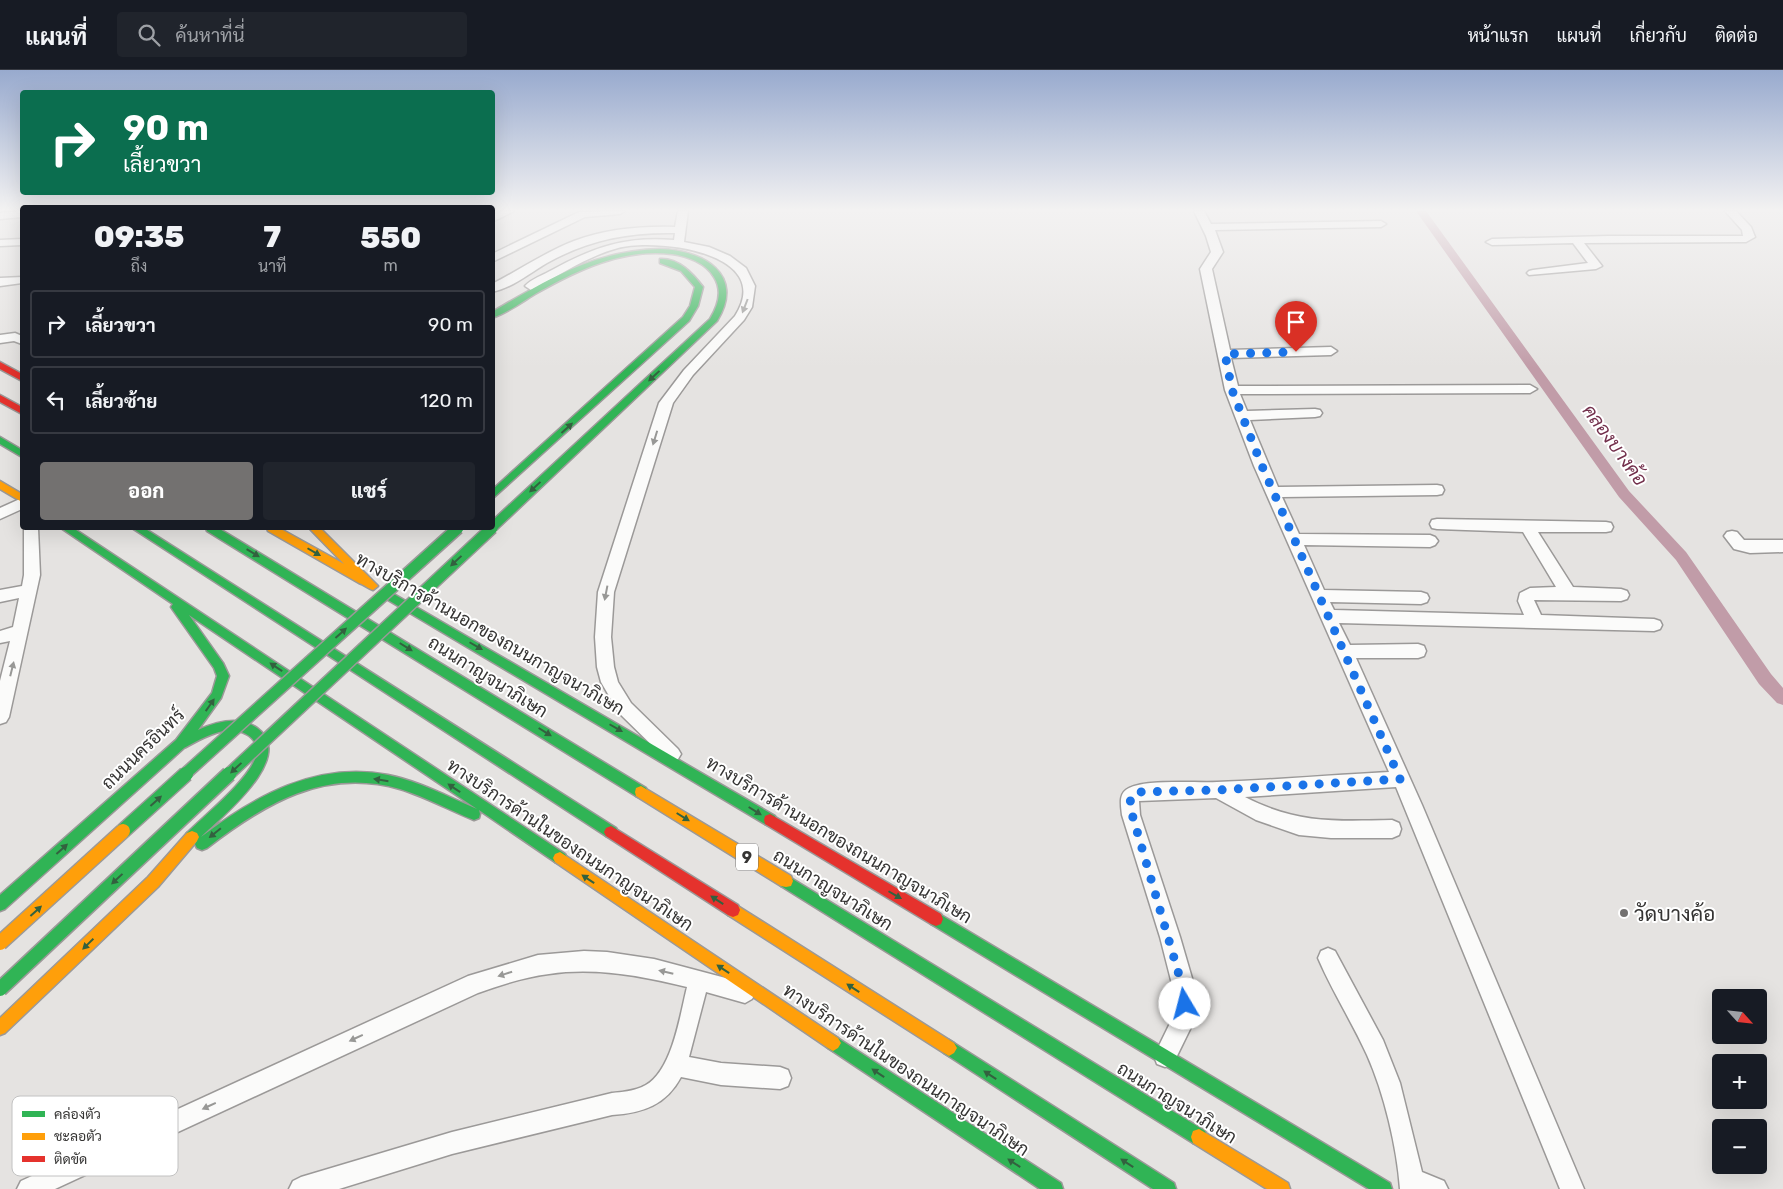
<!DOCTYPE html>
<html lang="th">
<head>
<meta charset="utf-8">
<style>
  :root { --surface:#171b24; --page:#20242c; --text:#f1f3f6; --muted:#9ea1a6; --line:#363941; --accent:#737170 }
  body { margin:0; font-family:Rubik,Sarabun,sans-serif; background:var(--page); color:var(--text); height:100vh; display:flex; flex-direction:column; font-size:19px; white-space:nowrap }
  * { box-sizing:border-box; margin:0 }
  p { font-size:16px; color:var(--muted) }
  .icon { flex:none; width:28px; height:28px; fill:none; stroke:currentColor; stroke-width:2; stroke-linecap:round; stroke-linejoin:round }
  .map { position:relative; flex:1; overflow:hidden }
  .details { position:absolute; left:20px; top:135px; width:475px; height:325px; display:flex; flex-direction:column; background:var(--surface); border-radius:5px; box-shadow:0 5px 20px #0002 }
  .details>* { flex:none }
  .guide { position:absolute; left:20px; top:20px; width:475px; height:105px; border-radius:5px; box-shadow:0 5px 20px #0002; background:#0b6e4f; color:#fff; overflow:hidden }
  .needle { width:32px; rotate:117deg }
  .controls { position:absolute; left:1712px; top:919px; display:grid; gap:10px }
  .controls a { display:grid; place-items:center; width:55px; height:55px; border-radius:5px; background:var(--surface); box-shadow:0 5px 20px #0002; font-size:25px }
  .pin { position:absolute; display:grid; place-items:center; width:42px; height:42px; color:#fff; margin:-51px -21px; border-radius:50% 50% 50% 0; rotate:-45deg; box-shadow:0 0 5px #0007 }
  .pin .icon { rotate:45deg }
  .me { position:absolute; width:55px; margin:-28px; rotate:352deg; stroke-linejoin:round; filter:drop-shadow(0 0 4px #0008) }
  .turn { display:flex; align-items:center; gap:18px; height:105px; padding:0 20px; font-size:22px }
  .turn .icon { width:65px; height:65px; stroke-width:2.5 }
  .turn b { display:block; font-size:35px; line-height:42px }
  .eta { display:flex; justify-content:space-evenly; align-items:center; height:85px; text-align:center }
  .eta b { font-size:30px; font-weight:800; line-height:35px }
  .button { display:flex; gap:10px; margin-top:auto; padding:10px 20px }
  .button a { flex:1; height:58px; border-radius:5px; background:var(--accent); color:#fff; font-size:20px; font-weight:800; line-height:58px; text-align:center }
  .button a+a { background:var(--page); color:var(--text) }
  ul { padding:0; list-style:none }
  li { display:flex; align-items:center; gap:15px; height:68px; margin:0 10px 8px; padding:0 10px; border:2px solid var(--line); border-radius:5px }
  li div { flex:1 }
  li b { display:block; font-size:19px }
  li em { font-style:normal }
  header { display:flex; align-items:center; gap:30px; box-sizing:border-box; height:70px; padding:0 25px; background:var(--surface); border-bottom:1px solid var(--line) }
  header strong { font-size:24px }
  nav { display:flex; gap:28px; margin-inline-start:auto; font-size:18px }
  .search { width:350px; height:45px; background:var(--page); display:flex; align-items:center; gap:12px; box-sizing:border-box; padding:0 18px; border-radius:5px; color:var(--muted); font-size:19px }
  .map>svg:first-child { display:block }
</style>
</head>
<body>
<header>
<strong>แผนที่</strong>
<div class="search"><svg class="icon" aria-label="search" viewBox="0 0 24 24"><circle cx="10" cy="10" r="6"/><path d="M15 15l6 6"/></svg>ค้นหาที่นี่</div>
<nav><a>หน้าแรก</a><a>แผนที่</a><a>เกี่ยวกับ</a><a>ติดต่อ</a></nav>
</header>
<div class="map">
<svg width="1783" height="1119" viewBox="0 0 1783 1119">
  <rect width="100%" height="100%" fill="#e5e3e1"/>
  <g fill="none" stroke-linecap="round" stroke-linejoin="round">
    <!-- canal -->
    <polygon fill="#c19ca8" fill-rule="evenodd" points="1416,141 1426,141 1629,421 1686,482 1771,604 1783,618 1783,635 1777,633 1759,614 1676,490 1619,427"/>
    <defs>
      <g id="street">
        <polygon points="22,141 22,147 0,149 0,143"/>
        <polygon points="500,141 514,141 492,152 492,145"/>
        <polygon points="625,141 620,144 585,147 492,192 492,184 579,142"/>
        <path d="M678 141H688L684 172 709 177 730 186 746 198 755 216 752 237 744 250 693 305 673 333 614 522 611 567 614 597 618 612 631 633 678 679 681 684 678 689 672 692 666 689 619 643 601 612 597 597 595 567 598 522 659 333 684 300 735 246C776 182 656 168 618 178 588 186 562 204 535 218L531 220 525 216C531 209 543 205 552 200 594 177 625 166 674 170L675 163C628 162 588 170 547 193 530 203 512 218 492 222V214C520 200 545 182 574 171 606 159 641 156 675 157Z"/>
        <path d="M1194 141H1204L1211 154 1381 151 1386 154 1381 157 1215 160 1223 182 1212 199 1230 280 1331 277 1337 281 1331 285 1231 288 1238 316 1530 315 1537 319 1530 323 1240 324 1247 341 1315 339 1320 340 1322 343 1320 346 1315 347 1250 350 1278 417 1437 415 1442 416 1444 420 1442 424 1437 425 1282 427 1299 464 1430 465 1435 467 1438 471 1435 475 1430 477 1304 475 1324 520 1421 522 1427 524 1429 528 1427 532 1421 534 1330 532 1334 540 1524 545 1518 531 1520 523 1530 518 1556 517 1523 462 1437 459 1432 458 1430 454 1432 450 1437 449 1606 452 1611 453 1613 457 1611 461 1606 462H1538L1573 517 1621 519 1627 521 1629 525 1627 529 1621 531 1534 530 1541 545 1654 549 1660 551 1662 555 1660 559 1654 561 1339 553 1350 575 1418 574 1424 576 1426 581 1424 586 1418 588H1356L1422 735 1584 1119H1560L1396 717 1245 727C1297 754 1336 751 1392 750L1399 753 1401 759 1399 765 1392 768H1331L1299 765 1256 750 1216 728 1139 731 1140 745 1180 867 1196 922V947L1173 994 1165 997 1157 994 1154 986 1174 945V922L1160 867 1122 745C1121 735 1118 723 1129 718 1146 709 1196 713 1217 712 1274 710 1332 705 1389 702L1254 396 1225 320 1200 199 1211 182 1206 166Z"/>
        <polygon points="1725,141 1736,141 1751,157 1755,167 1746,172 1584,173 1602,196 1596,199 1529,205 1527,203 1529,201 1533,200 1588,193 1573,173 1492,175 1486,172 1492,169 1608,166 1743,166 1742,160"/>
        <polygon points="22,169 22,175 0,176 0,170"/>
        <polygon points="22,207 22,213 0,216 0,208"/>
        <polygon points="15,263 22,266 22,274 14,271 0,273 0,265"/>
        <polygon points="22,428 22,439 0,449 0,438"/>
        <polygon points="24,458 38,458 40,505 9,647 6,652 0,654 0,611 10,571 0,573 0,561 13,557 19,528 0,532 0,520 22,516 24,505"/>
        <polygon points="1732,461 1737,462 1744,470 1783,470 1783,482 1750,483 1734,479 1724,466 1727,462"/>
        <path d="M1328 878 1335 881 1383 970 1400 1013 1422 1102 1444 1111 1448 1119H1400C1397 1077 1384 1023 1367 985 1352 952 1332 921 1318 888L1321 881Z"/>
        <path d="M584 881 607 882 654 889 752 915 756 922 752 929 745 933 706 922 689 987 721 993 780 997 788 1000 791 1008 788 1016 780 1019 721 1015 681 1007C666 1035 643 1043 612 1045L452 1084 339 1119H289L293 1111 301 1107 452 1062 612 1023C622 1022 633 1021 642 1017 672 1005 680 945 687 917 642 906 595 897 549 904 524 907 501 915 478 923L55 1119H17L21 1111 468 906 538 885Z"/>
      </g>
      <g id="fast">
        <path d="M660 179C702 180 746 204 717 251L496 460H488L487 458H492V451L710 249C718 236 723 221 714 207 706 193 687 186 672 184 623 178 577 200 535 224 522 232 507 243 492 248V242C549 209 593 181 660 179Z"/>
        <path d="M660 189C679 188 693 204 703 217L698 236 689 251 492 429V420L683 247 690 236 695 217 681 201 660 193Z"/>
        <polygon points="0,367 22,380 22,387 0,374"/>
        <path d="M61 458H73L565 784 567 788 565 792 560 794 555 792 479 740 480 744 479 748 474 750C449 740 426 727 400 719 324 697 264 734 207 778L202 780 197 778 195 774 197 771 192 773 187 771 185 767 187 763C205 745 250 709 256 686 259 676 254 668 246 664 227 653 201 669 184 678L5 839 0 841V825L176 670 212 623 217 606 214 598 173 540 171 537 173 534ZM189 545 477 739C448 727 419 711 388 705 317 691 255 726 201 767 221 747 297 687 257 658 239 645 216 652 198 660L221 628 229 606 223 593Z"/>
        <polygon points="132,458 144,458 616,758 618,762 616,766 611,768 606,766"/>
        <polygon points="206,458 218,458 646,718 647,722 646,726 641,728 636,726 207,461"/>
        <polygon points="392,523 775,746 776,750 775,754 770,756 765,754 388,530 387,527 388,524"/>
        <polygon points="786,805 1205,1061 1207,1067 1205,1073 1199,1075 1193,1073 781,816 779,811 781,806"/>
        <polygon points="936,842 1390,1113 1392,1119 1369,1119 931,854 929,849 931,844"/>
        <polygon points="833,965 1061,1113 1063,1119 1040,1119 828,978 825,973 828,968"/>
        <polygon points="949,970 1174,1113 1176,1119 1153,1119 944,983 941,978 944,973"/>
      </g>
      <g id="slow">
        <polygon points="0,411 22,424 22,432 0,419"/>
        <path d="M267 458H279L344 494 309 458H320L378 516 373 520C367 518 365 515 359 513L268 461Z"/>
        <polygon points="641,716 791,806 793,811 791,816 786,817 781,816 636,726 635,722 636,718"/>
        <polygon points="192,761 197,763 199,767 197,771 158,817 5,963 0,965 0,948 148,807 187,763"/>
        <polygon points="560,782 838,968 841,973 838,978 833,981 828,978 555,792 553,788 555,784"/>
        <polygon points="733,833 954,973 957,978 954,983 949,986 944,983 728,845 726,840 728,835"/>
        <polygon points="1199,1059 1288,1113 1290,1119 1267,1119 1193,1073 1191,1067 1193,1061"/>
      </g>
      <g id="jam">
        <polygon points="0,292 22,304 22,311 0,299"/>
        <polygon points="0,325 22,337 22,344 0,332"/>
        <polygon points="770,744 941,844 943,849 941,854 936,856 931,854 765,754 764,750 765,746"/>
        <polygon points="611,756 738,835 740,840 738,845 733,847 728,845 606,766 604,762 606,758"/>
      </g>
    </defs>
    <!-- street casing -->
    <use href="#street" stroke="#9b9998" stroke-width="3"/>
    <!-- fast casing -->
    <use href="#fast" stroke="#9b9998" stroke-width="3"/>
    <!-- slow casing -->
    <use href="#slow" stroke="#9b9998" stroke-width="3"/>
    <!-- jam casing -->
    <use href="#jam" stroke="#9b9998" stroke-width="3"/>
    <!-- street -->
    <use href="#street" fill="#fbfbfa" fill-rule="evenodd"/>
    <!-- fast -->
    <use href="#fast" fill="#30b455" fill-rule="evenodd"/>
    <!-- slow -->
    <use href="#slow" fill="#ff9f0a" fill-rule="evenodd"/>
    <!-- jam -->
    <use href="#jam" fill="#e5322d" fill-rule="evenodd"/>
    <defs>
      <g id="fast-bridge-far1">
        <polyline points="184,705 458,458"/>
        <polyline points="228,705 492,458"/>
      </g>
      <g id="fast-bridge">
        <polyline points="123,761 186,704"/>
        <polyline points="0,919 229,704"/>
      </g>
      <polyline id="slow-bridge" points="0,873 123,761"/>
    </defs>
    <!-- fast-bridge-far1 casing -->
    <use href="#fast-bridge-far1" stroke="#9b9998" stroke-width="14" stroke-linecap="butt"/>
    <!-- fast-bridge casing -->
    <use href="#fast-bridge" stroke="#9b9998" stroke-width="17" stroke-linecap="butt"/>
    <!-- slow-bridge casing -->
    <use href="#slow-bridge" stroke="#9b9998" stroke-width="17" stroke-linecap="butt"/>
    <!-- fast-bridge-far1 -->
    <use href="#fast-bridge-far1" stroke="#30b455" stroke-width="11"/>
    <!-- fast-bridge -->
    <use href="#fast-bridge" stroke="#30b455" stroke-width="14"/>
    <!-- slow-bridge -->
    <use href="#slow-bridge" stroke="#ff9f0a" stroke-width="14"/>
  </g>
  <!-- one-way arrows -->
  <defs><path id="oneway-solid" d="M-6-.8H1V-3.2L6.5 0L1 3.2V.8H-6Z" transform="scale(1.25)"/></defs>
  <g fill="#989896">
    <use href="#oneway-solid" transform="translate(745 236) rotate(111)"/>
    <use href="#oneway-solid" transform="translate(655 368) rotate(107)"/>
    <use href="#oneway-solid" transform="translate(606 523) rotate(101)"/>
    <use href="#oneway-solid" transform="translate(12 599) rotate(-76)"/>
    <use href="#oneway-solid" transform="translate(666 902) rotate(-167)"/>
    <use href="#oneway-solid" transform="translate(505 904) rotate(162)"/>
    <use href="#oneway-solid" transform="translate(356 968) rotate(155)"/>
    <use href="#oneway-solid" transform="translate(209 1036) rotate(155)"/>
  </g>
  <g fill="#33613f">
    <use href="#oneway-solid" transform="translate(654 306) rotate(137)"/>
    <use href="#oneway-solid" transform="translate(567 358) rotate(-42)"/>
    <use href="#oneway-solid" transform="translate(535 417) rotate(137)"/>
    <use href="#oneway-solid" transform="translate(314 482) rotate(30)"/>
    <use href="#oneway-solid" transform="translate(253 483) rotate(31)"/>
    <use href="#oneway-solid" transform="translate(456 491) rotate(137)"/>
    <use href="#oneway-solid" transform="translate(341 563) rotate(-42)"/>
    <use href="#oneway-solid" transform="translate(476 576) rotate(30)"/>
    <use href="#oneway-solid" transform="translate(406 577) rotate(32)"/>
    <use href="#oneway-solid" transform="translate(276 597) rotate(-146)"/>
    <use href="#oneway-solid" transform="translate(210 635) rotate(-55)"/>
    <use href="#oneway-solid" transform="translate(616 658) rotate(30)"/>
    <use href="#oneway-solid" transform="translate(545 662) rotate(32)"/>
    <use href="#oneway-solid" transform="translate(236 698) rotate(137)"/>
    <use href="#oneway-solid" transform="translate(381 710) rotate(-171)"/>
    <use href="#oneway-solid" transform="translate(454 718) rotate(-146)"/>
    <use href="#oneway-solid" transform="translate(156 731) rotate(-42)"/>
    <use href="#oneway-solid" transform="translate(755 741) rotate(32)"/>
    <use href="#oneway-solid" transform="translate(683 747) rotate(32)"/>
    <use href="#oneway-solid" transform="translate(215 763) rotate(141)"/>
    <use href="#oneway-solid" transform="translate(62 779) rotate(-42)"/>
    <use href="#oneway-solid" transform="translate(117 809) rotate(137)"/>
    <use href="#oneway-solid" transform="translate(588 809) rotate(-146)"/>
    <use href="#oneway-solid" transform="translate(895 825) rotate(30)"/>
    <use href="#oneway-solid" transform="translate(717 830) rotate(-147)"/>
    <use href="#oneway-solid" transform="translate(36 841) rotate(-42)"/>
    <use href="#oneway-solid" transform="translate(88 874) rotate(136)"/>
    <use href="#oneway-solid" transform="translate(723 899) rotate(-146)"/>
    <use href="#oneway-solid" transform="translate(853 918) rotate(-147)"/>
    <use href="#oneway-solid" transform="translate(878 1003) rotate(-146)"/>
    <use href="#oneway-solid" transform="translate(990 1005) rotate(-147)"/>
    <use href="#oneway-solid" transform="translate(1014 1093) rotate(-147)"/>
    <use href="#oneway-solid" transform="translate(1127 1093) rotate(-147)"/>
  </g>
  <!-- sky -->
  <linearGradient id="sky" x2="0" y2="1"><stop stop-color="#98aace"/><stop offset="0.47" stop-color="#f3f2f2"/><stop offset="1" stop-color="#f3f2f2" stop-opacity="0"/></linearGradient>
  <rect width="1783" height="298" fill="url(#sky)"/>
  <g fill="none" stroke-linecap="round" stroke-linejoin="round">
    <!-- route -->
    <polyline stroke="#1a73e8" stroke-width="9" stroke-dasharray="0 16.2" points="1185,934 1184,922 1132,744 1130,728 1138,722 1219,720 1400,709 1262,396 1232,320 1225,284 1296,282"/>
  </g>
  <!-- markers -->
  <circle fill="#737170" stroke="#fff" stroke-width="2" cx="1624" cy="843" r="5"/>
  <g text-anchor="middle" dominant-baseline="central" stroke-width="4" stroke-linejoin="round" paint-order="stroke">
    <!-- shield labels -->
    <rect fill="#fff" stroke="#727170" stroke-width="1" x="736" y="773.5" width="22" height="27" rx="4"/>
    <g font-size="16" font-weight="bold" fill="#353433">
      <text x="747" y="787">9</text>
    </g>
    <!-- street labels -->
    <g font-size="18" fill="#353433" stroke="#fff">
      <text transform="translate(490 564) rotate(30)">ทางบริการด้านนอกของถนนกาญจนาภิเษก</text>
      <text transform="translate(488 607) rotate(32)">ถนนกาญจนาภิเษก</text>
      <text transform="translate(143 679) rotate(-44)">ถนนนครอินทร์</text>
      <text transform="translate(839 770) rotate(31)">ทางบริการด้านนอกของถนนกาญจนาภิเษก</text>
      <text transform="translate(570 775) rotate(34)">ทางบริการด้านในของถนนกาญจนาภิเษก</text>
      <text transform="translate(833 820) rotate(32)">ถนนกาญจนาภิเษก</text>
      <text transform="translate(906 1000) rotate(34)">ทางบริการด้านในของถนนกาญจนาภิเษก</text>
      <text transform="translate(1177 1033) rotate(32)">ถนนกาญจนาภิเษก</text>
    </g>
    <!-- water labels -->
    <g font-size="19" font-style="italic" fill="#73304c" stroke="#fff">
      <text transform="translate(1615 375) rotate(54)">คลองบางค้อ</text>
    </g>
    <!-- near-poi labels -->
    <g font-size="21" fill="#353433" stroke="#fff" text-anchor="start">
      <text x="1634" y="843">วัดบางค้อ</text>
    </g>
  </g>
  <!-- legend -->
  <rect x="12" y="1026" width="166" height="80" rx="8" fill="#fff" stroke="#c2c2c2" stroke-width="1"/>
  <rect x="22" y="1041" width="23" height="6" fill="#30b455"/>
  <rect x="22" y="1063" width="23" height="7" fill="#ff9f0a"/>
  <rect x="22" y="1086" width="23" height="6" fill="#e5322d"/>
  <g font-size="14" fill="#353433">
    <text x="54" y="1049">คล่องตัว</text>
    <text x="54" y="1071">ชะลอตัว</text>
    <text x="54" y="1094">ติดขัด</text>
  </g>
</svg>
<div class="controls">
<a><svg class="needle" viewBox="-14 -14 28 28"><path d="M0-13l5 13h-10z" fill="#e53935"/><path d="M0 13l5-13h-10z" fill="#9ea1a6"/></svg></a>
<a>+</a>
<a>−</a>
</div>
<div class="pin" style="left:1296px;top:282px;background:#d93025"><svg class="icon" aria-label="arrive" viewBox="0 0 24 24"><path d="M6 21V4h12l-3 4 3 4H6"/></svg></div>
<svg class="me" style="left:1185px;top:934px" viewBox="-20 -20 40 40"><circle r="19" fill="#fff"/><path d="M0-13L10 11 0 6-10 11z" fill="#1a73e8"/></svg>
<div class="guide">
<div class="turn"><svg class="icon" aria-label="right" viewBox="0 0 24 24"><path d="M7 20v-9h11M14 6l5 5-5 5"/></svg><div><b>90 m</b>เลี้ยวขวา</div></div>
</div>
<section class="details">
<div class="eta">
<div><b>09:35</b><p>ถึง</p></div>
<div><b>7</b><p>นาที</p></div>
<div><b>550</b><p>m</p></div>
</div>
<ul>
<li><svg class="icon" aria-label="right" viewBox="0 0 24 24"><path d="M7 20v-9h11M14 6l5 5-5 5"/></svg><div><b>เลี้ยวขวา</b></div><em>90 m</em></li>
<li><svg class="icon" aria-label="left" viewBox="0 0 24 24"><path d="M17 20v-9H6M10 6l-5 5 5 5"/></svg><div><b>เลี้ยวซ้าย</b></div><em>120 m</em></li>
</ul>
<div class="button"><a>ออก</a><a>แชร์</a></div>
</section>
</div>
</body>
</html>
